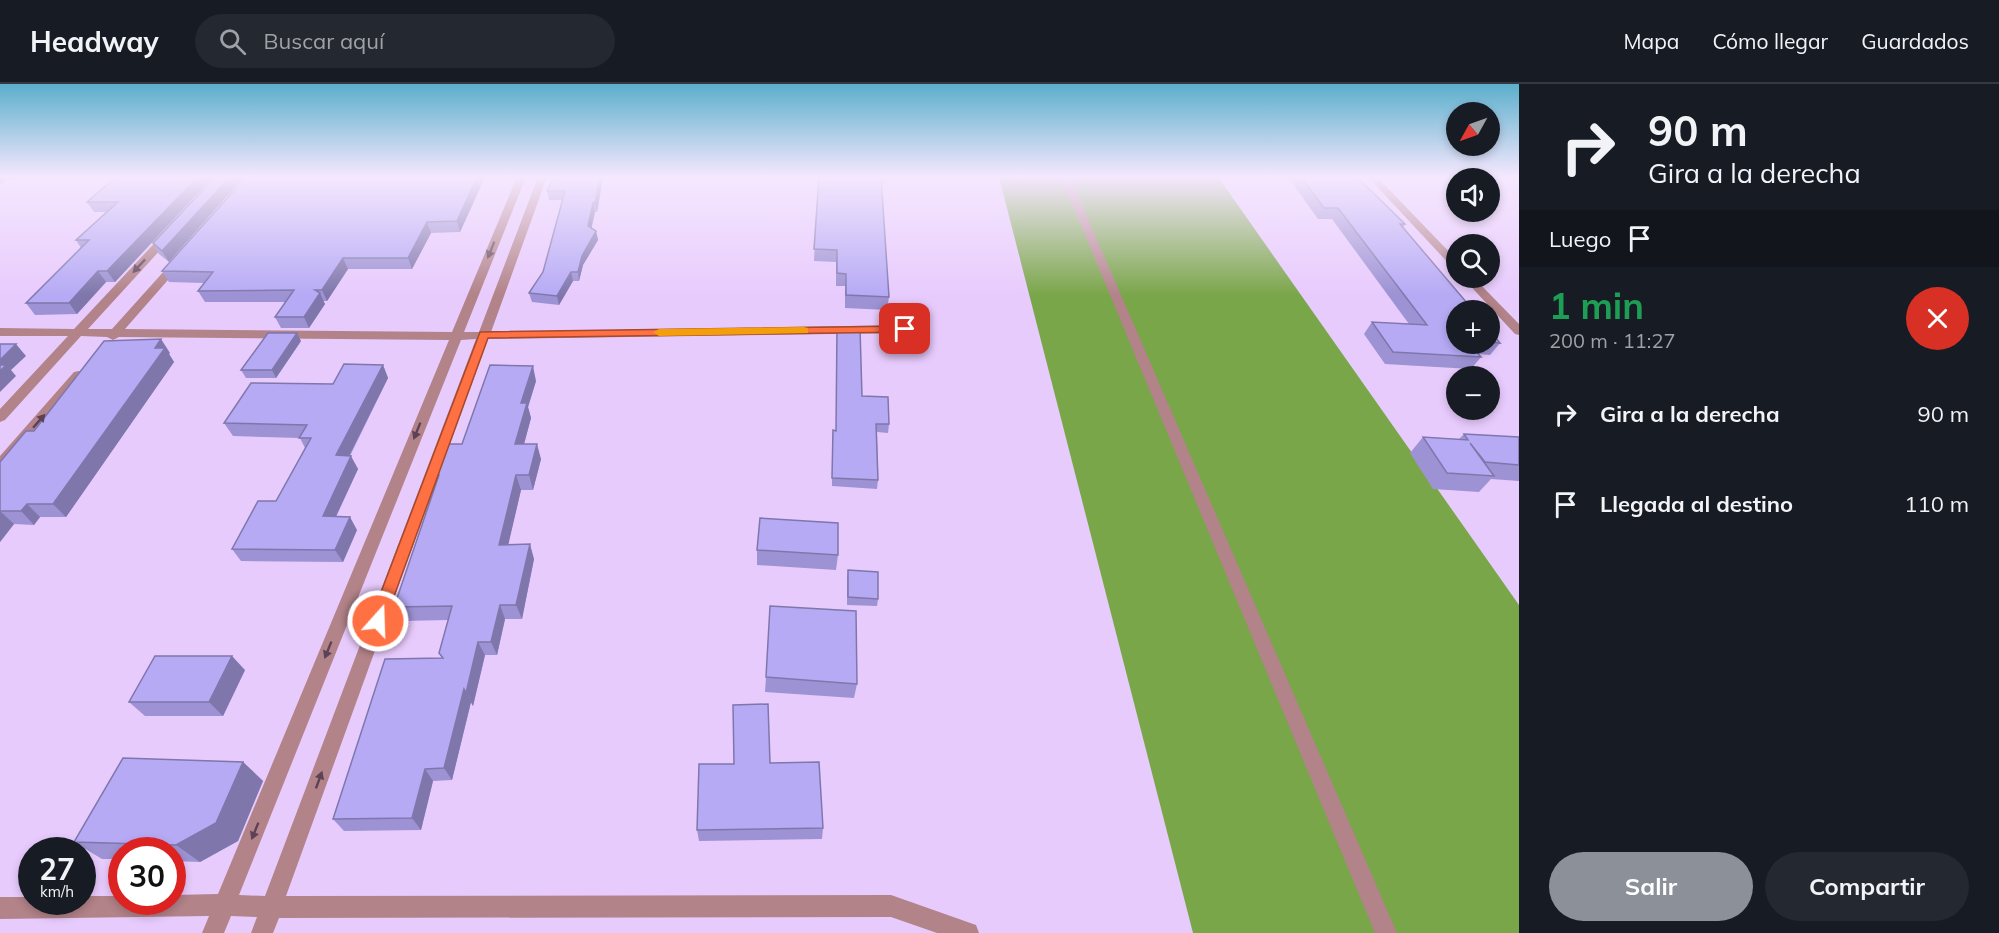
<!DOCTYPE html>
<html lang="es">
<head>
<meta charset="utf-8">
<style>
  :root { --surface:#171b24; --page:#242831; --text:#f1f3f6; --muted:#9ea1a6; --line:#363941; --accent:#8c9099 }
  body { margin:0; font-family:Mulish,sans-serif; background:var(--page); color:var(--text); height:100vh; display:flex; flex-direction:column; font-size:22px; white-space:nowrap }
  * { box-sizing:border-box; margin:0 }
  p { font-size:20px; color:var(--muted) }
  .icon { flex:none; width:33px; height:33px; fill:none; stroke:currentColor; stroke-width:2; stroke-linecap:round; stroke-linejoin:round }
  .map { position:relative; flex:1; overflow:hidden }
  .side { display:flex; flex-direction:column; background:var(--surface); width:480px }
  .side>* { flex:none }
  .banner { background:#171b24; color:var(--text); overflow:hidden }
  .needle { width:39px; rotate:230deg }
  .fabs { position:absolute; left:1446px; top:18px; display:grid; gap:12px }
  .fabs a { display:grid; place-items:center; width:54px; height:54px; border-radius:50%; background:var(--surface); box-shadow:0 3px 9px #0003; font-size:30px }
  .speed { position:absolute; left:18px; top:753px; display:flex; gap:12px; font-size:30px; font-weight:700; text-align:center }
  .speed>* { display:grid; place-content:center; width:78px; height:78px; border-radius:50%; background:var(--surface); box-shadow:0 3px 9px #0003; line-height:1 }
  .speed small { font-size:15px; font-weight:400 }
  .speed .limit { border:9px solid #d22; background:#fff; color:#111 }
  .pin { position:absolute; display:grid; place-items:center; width:51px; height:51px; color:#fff; margin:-26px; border-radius:12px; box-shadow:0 3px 9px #0006 }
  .me { position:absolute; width:66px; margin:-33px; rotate:20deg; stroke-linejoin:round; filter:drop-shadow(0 0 4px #0008) }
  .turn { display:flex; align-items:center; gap:21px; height:126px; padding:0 30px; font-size:27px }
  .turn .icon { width:78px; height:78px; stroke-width:2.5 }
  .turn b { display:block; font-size:42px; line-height:51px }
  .then { display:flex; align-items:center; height:57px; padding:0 30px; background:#0003; gap:12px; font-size:22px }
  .round { display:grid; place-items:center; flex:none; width:63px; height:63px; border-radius:32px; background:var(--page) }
  .head { display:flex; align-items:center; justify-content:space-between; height:102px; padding:0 30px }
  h1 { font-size:36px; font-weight:700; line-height:45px; color:#1e9e55 }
  .primary-button { display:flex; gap:12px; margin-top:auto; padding:12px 30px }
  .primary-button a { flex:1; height:69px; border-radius:36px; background:var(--accent); color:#fff; font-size:24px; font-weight:700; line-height:69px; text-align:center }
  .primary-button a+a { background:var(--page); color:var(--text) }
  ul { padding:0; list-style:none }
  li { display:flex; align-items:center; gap:18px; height:90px; padding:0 30px }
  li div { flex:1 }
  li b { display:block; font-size:22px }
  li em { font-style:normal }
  header { display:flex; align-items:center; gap:36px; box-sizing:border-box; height:84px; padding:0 30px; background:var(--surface); border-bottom:2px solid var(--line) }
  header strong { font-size:28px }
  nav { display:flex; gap:33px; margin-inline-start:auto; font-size:21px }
  .search { width:420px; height:54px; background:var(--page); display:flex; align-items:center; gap:15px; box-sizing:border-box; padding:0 21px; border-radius:33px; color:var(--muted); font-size:22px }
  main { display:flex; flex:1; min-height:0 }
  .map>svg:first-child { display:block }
</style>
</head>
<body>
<header>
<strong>Headway</strong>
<div class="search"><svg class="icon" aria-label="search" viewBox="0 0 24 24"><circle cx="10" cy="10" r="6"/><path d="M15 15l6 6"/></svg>Buscar aquí</div>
<nav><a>Mapa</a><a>Cómo llegar</a><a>Guardados</a></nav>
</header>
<main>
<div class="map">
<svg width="1519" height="849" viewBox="0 0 1519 849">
  <rect width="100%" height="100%" fill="#e8cbfd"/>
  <!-- forest -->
  <polygon fill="#7aa64a" points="999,93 1218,93 1519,521 1519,849 1193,849"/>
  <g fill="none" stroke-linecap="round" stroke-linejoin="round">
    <!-- minor -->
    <g fill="#b28389" fill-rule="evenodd">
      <path d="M517 93H526L464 248H479L538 93H547L491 248 905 241 911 245 905 249 488 255 286 812 891 811 976 841 979 849H937L891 833 279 834 273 849H251L257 833 231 832 224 849H202L209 832 0 835V813H32V818H82V812H122V818H172V811L218 810 449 256 119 253 113 256 107 253 81 252 5 336 0 338V325L68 252H0V244L74 245 165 148H173V152L88 245H112L174 176 178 175 183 178 182 180 125 245 452 248ZM476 255 265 812 239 811 461 256Z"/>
      <polygon points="1061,93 1070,93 1397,849 1375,849"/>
      <polygon points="1368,93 1377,93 1456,175 1456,184 1452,183"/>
      <polygon points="1463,194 1474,194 1519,240 1519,251 1515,250"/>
      <polygon points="79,287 85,291 84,294 5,385 0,386 0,372 74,288"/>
    </g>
  </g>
  <!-- wall -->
  <g fill="#9d92d3">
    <polygon points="0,93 16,93 11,97 5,97 0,101"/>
    <polygon points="213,93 115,198 106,198 77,230 35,231 26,219 81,164 76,156 106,128 94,128 87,118"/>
    <polygon points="215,93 169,178 159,170 153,159"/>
    <polygon points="485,93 460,148 431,149 412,185 348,185 327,217 323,217 325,220 309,244 281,244 275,233 286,218 205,218 198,207 204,199 169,198 162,187"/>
    <polygon points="603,93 597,128 595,128 591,144 596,147 598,156 583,181 579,197 573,197 559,221 532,218 529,209 543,188 562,116 549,116 547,107"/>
    <polygon points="817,93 888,93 887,99 881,98 889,213 887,226 845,224 845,202 836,202 836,178 814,177 818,99"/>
    <polygon points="1288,93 1357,93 1405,140 1403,144 1456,260 1490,260 1490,247 1500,259 1490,271 1478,270 1481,273 1471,285 1385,280 1364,250 1372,238 1409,240 1332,135 1318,135"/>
    <polygon points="837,244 862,312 889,340 888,349 877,348 878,396 877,405 832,402 832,355 833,346 836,347"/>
    <polygon points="301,257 276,294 246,294 241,286"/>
    <polygon points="170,269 169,270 174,278 66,433 40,433 34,441 14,440 0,458 0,378"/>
    <polygon points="383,281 388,294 350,372 358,385 336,433 357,446 343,478 241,477 232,465 276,417 305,364 300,354 233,352 224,339"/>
    <polygon points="536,297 528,323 531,334 524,360 541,375 533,406 521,406 508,460 534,475 522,535 505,535 497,571 485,571 473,622 471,618 452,696 433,697 421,746 344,747 333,735 442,574 439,569 448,536 402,537 394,523 437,399 434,391 462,360"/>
    <polygon points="1464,350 1518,353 1519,352 1519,397 1491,395 1479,408 1433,405 1410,369 1423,353 1459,355"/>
    <polygon points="757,466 838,471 836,486 757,481"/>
    <polygon points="848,486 878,515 877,522 847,521 847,494"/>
    <polygon points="245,586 223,632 145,632 129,618"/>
    <polygon points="766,593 857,600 854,614 765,608"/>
    <polygon points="243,678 263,697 238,757 200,778 172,777 172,766 122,766 122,775 102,775 74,758"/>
    <polygon points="823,744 822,755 699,757 697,746"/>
  </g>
  <!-- shaded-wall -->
  <g fill="#7f77ac">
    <polygon points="0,93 2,93 5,97 0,101"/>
    <polygon points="8,93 16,93 11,97"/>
    <polygon points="198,93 213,93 115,198 107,187"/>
    <polygon points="230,93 244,93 169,178 162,167"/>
    <polygon points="477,93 485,93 460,148 457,137"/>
    <polygon points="600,93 603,93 597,128 595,119"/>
    <polygon points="593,119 595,128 590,151 588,142"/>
    <polygon points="427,138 431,149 412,185 408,174"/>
    <polygon points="596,147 598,156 583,181 579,197 578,188 582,172"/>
    <polygon points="343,174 348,185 327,217 322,206"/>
    <polygon points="98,187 106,198 77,230 69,219"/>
    <polygon points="571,188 573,197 559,221 557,212"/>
    <polygon points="320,209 325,220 309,244 304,233"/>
    <polygon points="297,249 301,257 276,294 272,286"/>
    <polygon points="161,255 170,269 169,270 174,278 66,433 53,420"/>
    <polygon points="16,260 26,272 11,286 16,292 0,308 0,276"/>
    <polygon points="383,281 388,294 343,384 336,371"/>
    <polygon points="533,282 536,297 528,323 531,334 520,375 515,360 521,319"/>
    <polygon points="537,360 541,375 533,406 529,391"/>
    <polygon points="351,372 358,385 330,445 323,432"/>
    <polygon points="516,391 521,406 505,475 499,461"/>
    <polygon points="27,420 40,433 34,441 21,427"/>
    <polygon points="0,427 14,440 0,458"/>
    <polygon points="350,433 357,446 343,478 335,466"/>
    <polygon points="530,460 534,475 522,535 516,521"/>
    <polygon points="500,521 505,535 497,571 491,558"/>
    <polygon points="478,558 485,571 473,622 466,609"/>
    <polygon points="232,572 245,586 223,632 209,618"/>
    <polygon points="464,605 471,618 452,696 444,684"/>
    <polygon points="243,678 263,697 238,757 200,778 176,761"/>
    <polygon points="425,685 433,697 421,746 412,734"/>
  </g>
  <!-- building -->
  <g fill="#b6aaf5" stroke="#7f77ac" stroke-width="1.5">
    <polygon points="116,93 198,93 107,187 98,187 69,219 26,219 89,156 76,156 118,118 87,118"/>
    <polygon points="215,93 230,93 162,167 153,159"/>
    <polygon points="246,93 477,93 457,137 427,138 408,174 343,174 322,206 315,206 320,209 304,233 275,233 294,206 198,207 213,188 162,187"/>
    <polygon points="554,93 600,93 595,119 593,119 588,142 596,147 582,172 578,188 571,188 557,212 529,209 543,188 565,107 547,107"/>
    <polygon points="819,93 881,93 889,213 846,211 846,190 837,189 837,166 814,165"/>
    <polygon points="1301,93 1357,93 1405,140 1400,140 1473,226 1456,226 1456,260 1470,260 1481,273 1393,268 1372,238 1427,241 1338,124 1324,124"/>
    <polygon points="837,244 860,244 862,312 888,313 889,340 876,340 878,396 832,394 833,346 836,347"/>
    <polygon points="1490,247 1500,259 1490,258"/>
    <polygon points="268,249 297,249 272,286 241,286"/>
    <polygon points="161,255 155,264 165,264 53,420 27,420 21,427 0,427 0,378 26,347 34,347 104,257"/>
    <polygon points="0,260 16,260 0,276"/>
    <polygon points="344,280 383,281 336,371 351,372 323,432 350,433 335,466 232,465 258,417 276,417 311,354 299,354 307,341 224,339 251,299 333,300"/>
    <polygon points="0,281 6,281 0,287"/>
    <polygon points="490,281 533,282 521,319 527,319 515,360 537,360 529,391 516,391 499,461 530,460 516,521 500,521 491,558 478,558 466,609 464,605 444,684 425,685 412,734 333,735 385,575 443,574 439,569 452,522 394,523 439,391 434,391 445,360 462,360"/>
    <polygon points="1464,350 1519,353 1519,381 1485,378 1470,359 1494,392 1447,389 1423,353 1468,356"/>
    <polygon points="760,434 838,439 838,471 757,466"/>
    <polygon points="848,486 878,488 878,515 848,513"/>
    <polygon points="770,522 856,527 857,600 766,593"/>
    <polygon points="155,572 232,572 209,618 129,618"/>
    <polygon points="768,620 770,679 819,678 823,744 697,746 699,680 734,680 733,621"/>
    <polygon points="123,674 243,678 216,739 176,761 74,758"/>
  </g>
  <!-- one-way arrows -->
  <defs><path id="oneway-solid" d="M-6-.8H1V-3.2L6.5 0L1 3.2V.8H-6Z" transform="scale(1.5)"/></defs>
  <g fill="#5c4254">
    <use href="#oneway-solid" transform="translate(491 166) rotate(112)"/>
    <use href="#oneway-solid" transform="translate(139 182) rotate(133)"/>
    <use href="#oneway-solid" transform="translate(39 337) rotate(-49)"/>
    <use href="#oneway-solid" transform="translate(417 347) rotate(112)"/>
    <use href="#oneway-solid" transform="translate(328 566) rotate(112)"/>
    <use href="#oneway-solid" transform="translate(319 696) rotate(-70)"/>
    <use href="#oneway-solid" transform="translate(255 747) rotate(112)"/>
  </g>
  <!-- sky -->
  <linearGradient id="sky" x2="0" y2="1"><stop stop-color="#5bafcc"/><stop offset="0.44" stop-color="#f5e8fe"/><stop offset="1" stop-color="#f5e8fe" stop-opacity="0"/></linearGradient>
  <rect width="1519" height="211" fill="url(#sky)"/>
  <!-- route -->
  <polygon fill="#ff7043" stroke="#a6492c" stroke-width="1.5" points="905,242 910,245 909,248 488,254 385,537 383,542 378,543 372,542 370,537 480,248"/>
  <!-- slow -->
  <polygon fill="#f59e0b" points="804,243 808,244 808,249 659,252 653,248 659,245"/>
</svg>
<div class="fabs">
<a><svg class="needle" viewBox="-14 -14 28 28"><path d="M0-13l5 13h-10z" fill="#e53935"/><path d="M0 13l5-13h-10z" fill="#9ea1a6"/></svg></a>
<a><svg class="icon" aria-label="sound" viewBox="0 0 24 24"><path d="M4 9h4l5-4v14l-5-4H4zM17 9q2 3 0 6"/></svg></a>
<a><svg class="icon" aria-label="search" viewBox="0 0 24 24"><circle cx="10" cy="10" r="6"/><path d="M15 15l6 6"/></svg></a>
<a>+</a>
<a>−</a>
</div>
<div class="speed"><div>27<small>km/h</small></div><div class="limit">30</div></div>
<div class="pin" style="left:905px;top:245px;background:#d93025"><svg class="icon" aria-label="arrive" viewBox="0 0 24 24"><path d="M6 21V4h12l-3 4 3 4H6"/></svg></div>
<svg class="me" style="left:378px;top:537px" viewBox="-20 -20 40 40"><circle r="17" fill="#ff7043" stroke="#fff" stroke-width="3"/><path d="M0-11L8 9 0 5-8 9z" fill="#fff"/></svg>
</div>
<section class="side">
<div class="banner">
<div class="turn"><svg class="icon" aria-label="right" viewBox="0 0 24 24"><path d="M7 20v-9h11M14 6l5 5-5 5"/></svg><div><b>90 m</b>Gira a la derecha</div></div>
<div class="then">Luego<svg class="icon" aria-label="arrive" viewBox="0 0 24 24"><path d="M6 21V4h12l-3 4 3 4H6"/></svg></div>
</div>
<div class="head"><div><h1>1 min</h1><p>200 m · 11:27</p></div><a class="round" style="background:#d93025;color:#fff"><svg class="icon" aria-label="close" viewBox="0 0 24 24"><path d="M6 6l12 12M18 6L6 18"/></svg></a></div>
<ul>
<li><svg class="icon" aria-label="right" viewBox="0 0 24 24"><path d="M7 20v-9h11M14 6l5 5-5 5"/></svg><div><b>Gira a la derecha</b></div><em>90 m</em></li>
<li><svg class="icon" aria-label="arrive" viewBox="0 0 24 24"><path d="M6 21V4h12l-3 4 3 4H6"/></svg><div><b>Llegada al destino</b></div><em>110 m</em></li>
</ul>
<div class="primary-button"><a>Salir</a><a>Compartir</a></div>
</section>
</main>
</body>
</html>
